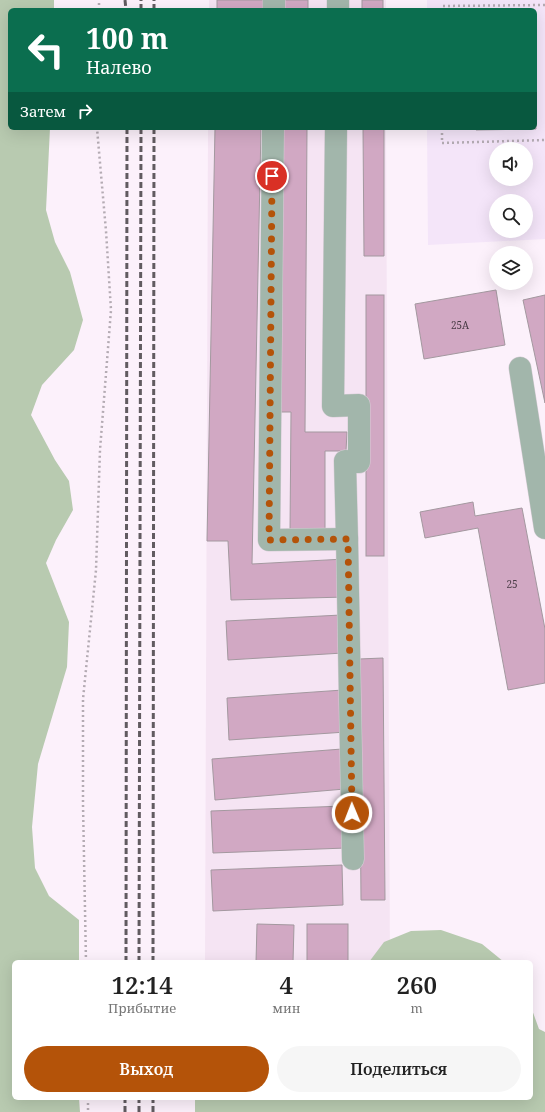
<!DOCTYPE html>
<html lang="ru">
<head>
<meta charset="utf-8">
<style>
  :root { --surface:#fff; --page:#f6f6f6; --text:#222; --muted:#767676; --accent:#b45309 }
  body { margin:0; font-family:"Noto Serif",serif; background:var(--page); color:var(--text); height:100vh; display:flex; flex-direction:column; font-size:15px; white-space:nowrap }
  * { box-sizing:border-box; margin:0 }
  p { font-size:13px; color:var(--muted) }
  .icon { flex:none; width:22px; height:22px; fill:none; stroke:currentColor; stroke-width:2; stroke-linecap:round; stroke-linejoin:round }
  .map { position:relative; flex:1; overflow:hidden }
  .details { position:absolute; left:12px; top:960px; width:521px; height:140px; display:flex; flex-direction:column; background:var(--surface); border-radius:6px; box-shadow:0 4px 16px #0002 }
  .details>* { flex:none }
  .top-card { position:absolute; left:8px; top:8px; width:529px; height:122px; border-radius:6px; box-shadow:0 4px 16px #0002; background:#0b6e4f; color:#fff; overflow:hidden }
  .buttons { position:absolute; left:489px; top:142px; display:grid; gap:8px }
  .buttons a { display:grid; place-items:center; width:44px; height:44px; border-radius:50%; background:var(--surface); box-shadow:0 4px 16px #0002; font-size:20px }
  .pin { position:absolute; display:grid; place-items:center; width:34px; height:34px; color:#fff; margin:-17px; border:2px solid #fff; border-radius:50%; box-shadow:0 1px 4px #0007 }
  .me { position:absolute; width:44px; margin:-22px; rotate:359deg; stroke-linejoin:round; filter:drop-shadow(0 0 3px #0008) }
  .turn { display:flex; align-items:center; gap:14px; height:84px; padding:0 12px; font-size:18px }
  .turn .icon { width:52px; height:52px; stroke-width:2.5 }
  .turn b { display:block; font-size:28px; line-height:34px }
  .then { display:flex; align-items:center; height:38px; padding:0 12px; background:#0003; gap:8px; font-size:15px }
  .eta { display:flex; justify-content:space-evenly; align-items:center; height:68px; text-align:center }
  .eta b { font-size:24px; font-weight:600; line-height:28px }
  .action { display:flex; gap:8px; margin-top:auto; padding:8px 12px }
  .action a { flex:1; height:46px; border-radius:24px; background:var(--accent); color:#fff; font-size:16px; font-weight:600; line-height:46px; text-align:center }
  .action a+a { background:var(--page); color:var(--text) }
  .map>svg:first-child { display:block }
</style>
</head>
<body>
<div class="map">
<svg width="545" height="1112" viewBox="0 0 545 1112">
  <rect width="100%" height="100%" fill="#fcf1fb"/>
  <!-- built -->
  <g fill="#f5e4f3">
    <rect x="209" y="0" width="177" height="10"/>
    <polygon points="208,128 386,128 390,962 205,962"/>
  </g>
  <!-- education -->
  <path fill="#f4e5f9" fill-rule="evenodd" d="M427 0H545V239L428 245 427 128H535V10H427ZM496 149H526V179H496ZM496 201H526V231H496Z"/>
  <!-- green -->
  <g fill="#b8cab0">
    <polygon points="0,0 54,0 54,10 10,10 10,128 50,128 46,210 55,242 70,272 83,320 74,350 42,385 31,415 55,460 69,481 73,510 56,540 46,563 69,622 67,667 38,764 32,827 35,868 49,896 79,920 79,962 14,962 14,1098 79,1098 80,1112 0,1112"/>
    <polygon points="441,930 482,944 504,962 369,962 384,942 411,931"/>
    <polygon points="531,1007 539,1029 545,1032 545,1112 195,1112 195,1098 531,1098"/>
  </g>
  <!-- building -->
  <g fill="#d1a8c3" stroke="#a3989f">
    <rect x="217" y="0" width="46" height="10"/>
    <rect x="279" y="0" width="29" height="10"/>
    <rect x="362" y="0" width="21" height="10"/>
    <polygon points="535,100 536,129 476,130 476,128 535,128"/>
    <polygon points="215,128 261,128 252,564 345,559 346,597 231,600 228,541 207,541"/>
    <polygon points="278,128 307,128 305,432 347,432 346,451 325,451 325,533 290,533 291,412 276,412"/>
    <polygon points="363,128 384,128 384,256 364,256"/>
    <polygon points="496,290 505,345 424,359 415,304"/>
    <rect x="366" y="295" width="18" height="261"/>
    <polygon points="545,295 545,403 523,300"/>
    <polygon points="473,502 475,516 522,508 545,629 545,683 508,690 478,528 425,538 420,512"/>
    <polygon points="341,615 343,653 228,660 226,621"/>
    <polygon points="383,658 385,900 361,900 359,659"/>
    <polygon points="343,690 346,732 229,740 227,698"/>
    <polygon points="342,749 345,789 215,800 212,759"/>
    <polygon points="344,806 346,848 213,853 211,811"/>
    <polygon points="342,865 343,905 213,911 211,870"/>
    <polygon points="257,924 294,925 293,962 256,962"/>
    <rect x="307" y="924" width="41" height="38"/>
  </g>
  <g fill="none" stroke-linecap="round" stroke-linejoin="round">
    <defs>
      <g id="minor">
        <polyline points="274,10 274,0"/>
        <polyline points="338,10 338,0"/>
        <polyline points="273,128 269,540 347,539"/>
        <polyline points="336,128 333,406 359,405 359,462 345,461 347,539 353,859"/>
        <polyline points="520,368 545,528"/>
      </g>
    </defs>
    <!-- minor casing -->
    <use href="#minor" stroke="#d8ced7" stroke-width="23"/>
    <!-- path -->
    <g stroke="#b4abb3" stroke-width="2.5" stroke-dasharray="2 3" stroke-linecap="butt">
      <polyline points="99,10 99,0"/>
      <polyline points="442,10 442,6 545,5"/>
      <polyline points="442,128 442,143 545,140"/>
      <polyline points="86,962 83,804 83,699 96,570 100,450 111,310 106,231 98,140 97,128"/>
      <polyline points="88,1098 88,1112"/>
    </g>
    <!-- minor -->
    <use href="#minor" stroke="#a2b6ab" stroke-width="22"/>
    <!-- rail -->
    <g stroke="#615b60" stroke-width="3" stroke-dasharray="6 3" stroke-linecap="butt">
      <polyline points="125,0 126,10"/>
      <polyline points="141,10 141,0"/>
      <polyline points="154,10 154,0"/>
      <polyline points="126,962 127,128"/>
      <polyline points="139,962 141,128"/>
      <polyline points="153,962 154,128"/>
      <polyline points="125,1112 125,1098"/>
      <polyline points="139,1112 139,1098"/>
      <polyline points="153,1112 153,1098"/>
    </g>
  </g>
  <g fill="none" stroke-linecap="round" stroke-linejoin="round">
    <!-- route -->
    <polyline stroke="#b45309" stroke-width="7" stroke-dasharray="0 12.6" points="272,176 269,540 348,539 352,813"/>
  </g>
  <g text-anchor="middle" dominant-baseline="central" stroke-width="3" stroke-linejoin="round" paint-order="stroke">
    <!-- number labels -->
    <g font-size="10" fill="#483b45">
      <text x="460" y="325">25А</text>
      <text x="512" y="584">25</text>
    </g>
  </g>
</svg>
<div class="buttons">
<a><svg class="icon" aria-label="sound" viewBox="0 0 24 24"><path d="M4 9h4l5-4v14l-5-4H4zM17 9q2 3 0 6"/></svg></a>
<a><svg class="icon" aria-label="search" viewBox="0 0 24 24"><circle cx="10" cy="10" r="6"/><path d="M15 15l6 6"/></svg></a>
<a><svg class="icon" aria-label="layers" viewBox="0 0 24 24"><path d="M12 4l9 5-9 5-9-5zM3 14l9 5 9-5"/></svg></a>
</div>
<div class="pin" style="left:272px;top:176px;background:#d93025"><svg class="icon" aria-label="arrive" viewBox="0 0 24 24"><path d="M6 21V4h12l-3 4 3 4H6"/></svg></div>
<svg class="me" style="left:352px;top:813px" viewBox="-20 -20 40 40"><circle r="17" fill="#b45309" stroke="#fff" stroke-width="3"/><path d="M0-11L8 9 0 5-8 9z" fill="#fff"/></svg>
<div class="top-card">
<div class="turn"><svg class="icon" aria-label="left" viewBox="0 0 24 24"><path d="M17 20v-9H6M10 6l-5 5 5 5"/></svg><div><b>100 m</b>Налево</div></div>
<div class="then">Затем<svg class="icon" aria-label="right" viewBox="0 0 24 24"><path d="M7 20v-9h11M14 6l5 5-5 5"/></svg></div>
</div>
<section class="details">
<div class="eta">
<div><b>12:14</b><p>Прибытие</p></div>
<div><b>4</b><p>мин</p></div>
<div><b>260</b><p>m</p></div>
</div>
<div class="action"><a>Выход</a><a>Поделиться</a></div>
</section>
</div>
</body>
</html>
